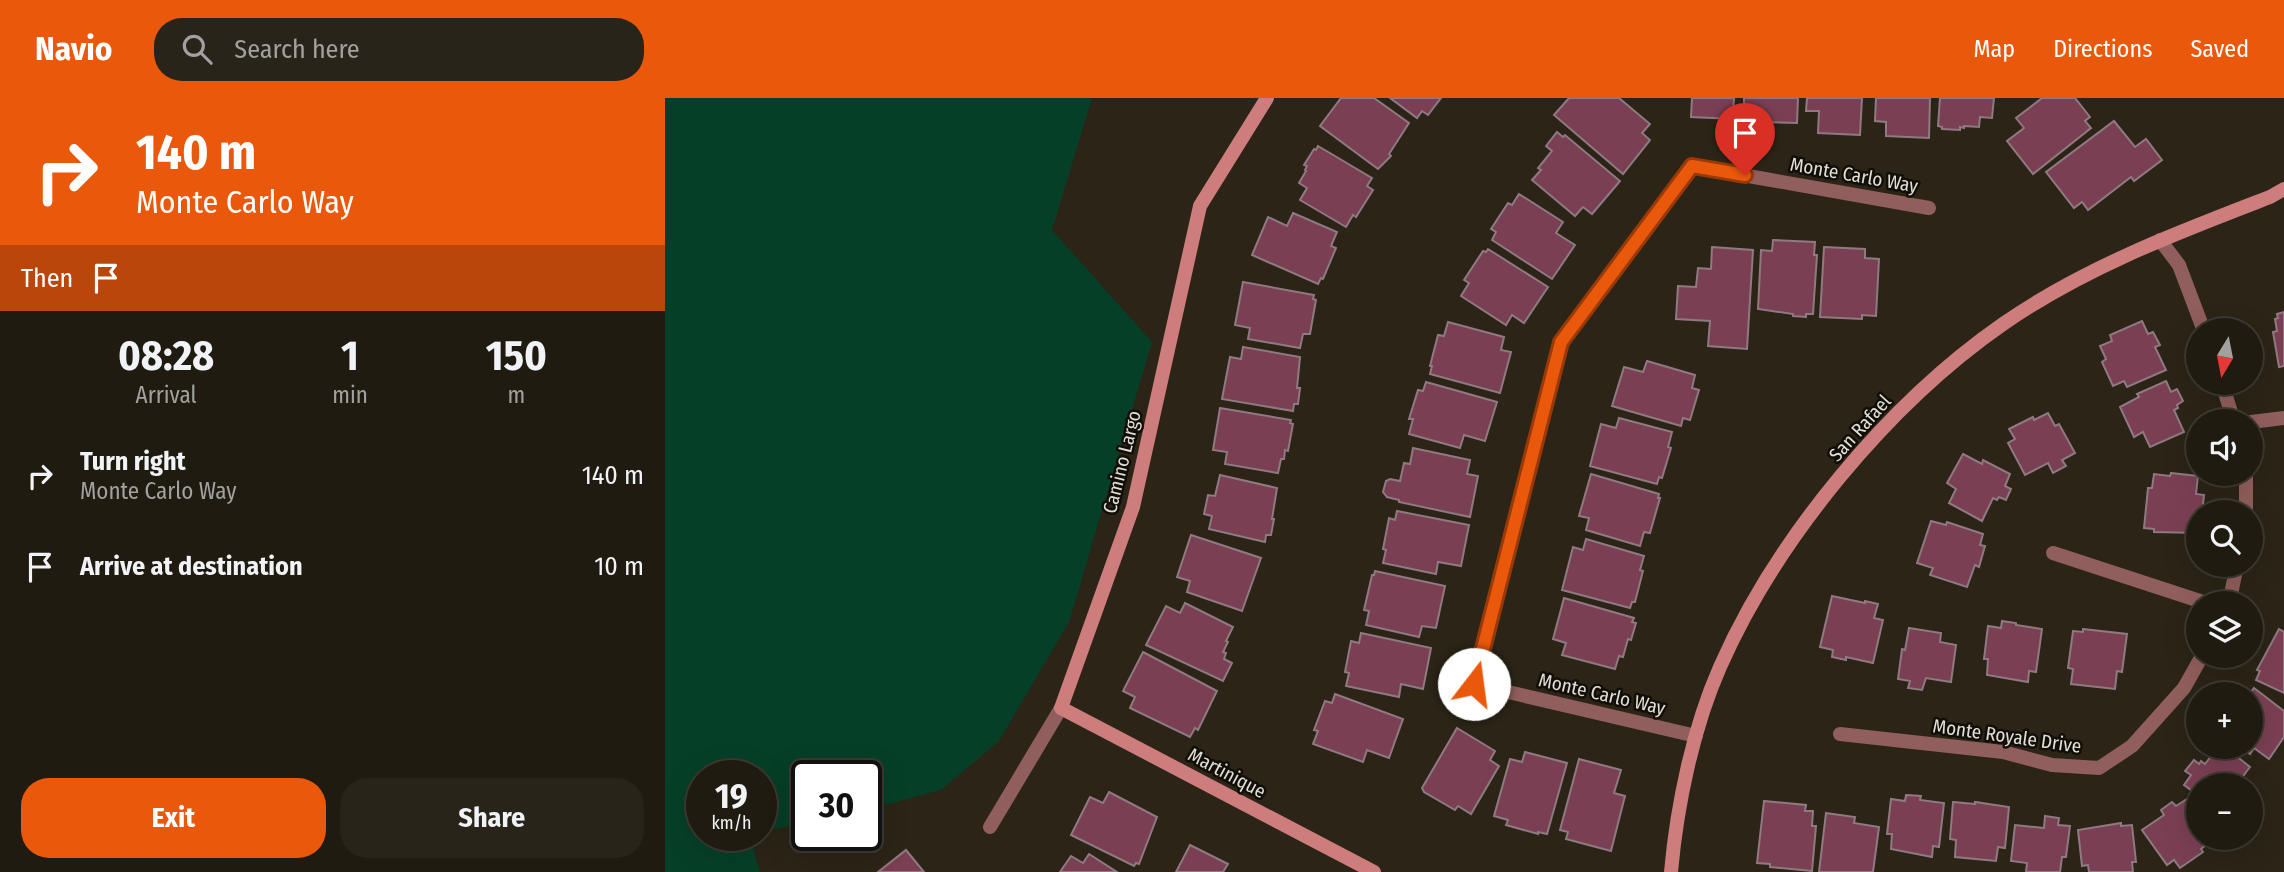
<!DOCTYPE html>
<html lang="en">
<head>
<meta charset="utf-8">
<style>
  :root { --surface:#201b11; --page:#28241a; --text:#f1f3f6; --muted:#a2a19f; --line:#3d3931; --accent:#ea580c }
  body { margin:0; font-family:"Fira Sans Condensed",sans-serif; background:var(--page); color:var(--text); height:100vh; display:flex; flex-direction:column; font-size:26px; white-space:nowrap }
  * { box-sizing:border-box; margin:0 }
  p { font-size:23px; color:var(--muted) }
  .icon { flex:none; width:38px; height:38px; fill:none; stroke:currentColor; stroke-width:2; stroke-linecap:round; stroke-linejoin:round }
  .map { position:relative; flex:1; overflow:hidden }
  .side { display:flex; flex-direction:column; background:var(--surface); width:665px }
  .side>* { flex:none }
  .guide { background:#ea580c; color:#fff; overflow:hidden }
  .needle { width:46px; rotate:190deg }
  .tools { position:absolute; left:1521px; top:220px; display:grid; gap:14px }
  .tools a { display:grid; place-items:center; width:77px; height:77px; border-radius:50%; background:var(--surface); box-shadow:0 7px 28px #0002,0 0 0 2px var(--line); font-size:35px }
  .speed { position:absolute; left:21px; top:662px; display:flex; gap:14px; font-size:35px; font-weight:700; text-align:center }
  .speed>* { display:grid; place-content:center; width:91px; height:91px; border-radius:50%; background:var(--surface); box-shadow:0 7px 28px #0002,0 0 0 2px var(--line); line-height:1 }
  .speed small { font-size:18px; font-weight:400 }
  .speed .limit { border:4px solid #111; border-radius:10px; background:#fff; color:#111 }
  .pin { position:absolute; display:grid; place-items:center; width:60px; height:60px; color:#fff; margin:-72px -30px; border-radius:50% 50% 50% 0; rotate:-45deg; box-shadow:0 0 7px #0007 }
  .pin .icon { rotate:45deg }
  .me { position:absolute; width:77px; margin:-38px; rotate:15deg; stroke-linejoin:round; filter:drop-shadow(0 0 5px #0008) }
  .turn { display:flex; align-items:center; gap:24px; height:147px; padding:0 21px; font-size:32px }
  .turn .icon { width:91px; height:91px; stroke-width:2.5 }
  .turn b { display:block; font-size:49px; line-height:60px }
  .then { display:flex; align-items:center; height:66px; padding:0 21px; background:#0003; gap:14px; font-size:26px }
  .eta { display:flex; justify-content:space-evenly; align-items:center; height:119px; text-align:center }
  .eta b { font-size:42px; font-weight:700; line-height:49px }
  .cta { display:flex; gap:14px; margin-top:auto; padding:14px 21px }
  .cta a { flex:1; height:80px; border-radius:28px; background:var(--accent); color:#fff; font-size:28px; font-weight:700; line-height:80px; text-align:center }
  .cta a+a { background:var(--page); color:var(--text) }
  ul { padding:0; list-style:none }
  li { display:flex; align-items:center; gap:21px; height:91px; padding:0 21px }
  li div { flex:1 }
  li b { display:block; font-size:26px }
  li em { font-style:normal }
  header { display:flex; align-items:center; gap:42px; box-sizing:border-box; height:98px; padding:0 35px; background:var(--accent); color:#fff }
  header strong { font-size:33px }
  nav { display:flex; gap:38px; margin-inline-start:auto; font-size:24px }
  .search { width:490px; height:63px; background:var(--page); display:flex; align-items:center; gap:18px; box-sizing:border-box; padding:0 24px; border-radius:28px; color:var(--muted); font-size:26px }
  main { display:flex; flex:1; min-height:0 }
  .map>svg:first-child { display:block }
</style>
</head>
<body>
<header>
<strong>Navio</strong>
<div class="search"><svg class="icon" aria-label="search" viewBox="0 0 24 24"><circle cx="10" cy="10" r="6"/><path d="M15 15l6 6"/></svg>Search here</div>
<nav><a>Map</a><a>Directions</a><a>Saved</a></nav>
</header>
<main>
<section class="side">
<div class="guide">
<div class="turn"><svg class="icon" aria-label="right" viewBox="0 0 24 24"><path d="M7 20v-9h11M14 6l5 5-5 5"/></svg><div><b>140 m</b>Monte Carlo Way</div></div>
<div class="then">Then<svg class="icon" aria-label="arrive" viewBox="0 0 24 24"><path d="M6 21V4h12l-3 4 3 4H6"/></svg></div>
</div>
<div class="eta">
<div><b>08:28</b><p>Arrival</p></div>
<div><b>1</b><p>min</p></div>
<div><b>150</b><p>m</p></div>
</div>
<ul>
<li><svg class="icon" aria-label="right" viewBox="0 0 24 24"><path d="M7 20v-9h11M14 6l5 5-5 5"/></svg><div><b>Turn right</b><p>Monte Carlo Way</p></div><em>140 m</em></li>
<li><svg class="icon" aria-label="arrive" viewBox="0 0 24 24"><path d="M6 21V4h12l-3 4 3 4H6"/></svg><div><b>Arrive at destination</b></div><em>10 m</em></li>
</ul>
<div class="cta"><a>Exit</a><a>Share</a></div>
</section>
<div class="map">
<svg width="1619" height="774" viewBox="0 0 1619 774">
  <rect width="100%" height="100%" fill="#2b2417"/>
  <!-- green -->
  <polygon fill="#063f27" points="0,0 427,0 387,132 487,244 404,524 334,643 276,692 201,712 201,677 142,677 142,726 96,733 96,677 37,677 37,737 84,737 95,774 0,774"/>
  <!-- building -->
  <g fill="#7b3f53" stroke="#8e7a80" stroke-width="2">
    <polygon points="676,0 709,0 744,25 724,56 726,58 713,71 655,28"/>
    <polygon points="725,0 776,0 763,17 757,13 752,20"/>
    <polygon points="904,0 954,0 985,26 977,35 985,42 958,76 889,17"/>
    <polygon points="1027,0 1069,0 1068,21 1026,19"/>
    <polygon points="1079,0 1133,0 1132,25 1089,24 1089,9 1079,8"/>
    <polygon points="1142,0 1197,0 1195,37 1153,35 1154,13 1141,13"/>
    <polygon points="1211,0 1265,0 1264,40 1221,38 1221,24 1210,23"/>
    <polygon points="1275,0 1329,0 1327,20 1315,19 1314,29 1299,28 1299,30 1295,29 1295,32 1277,31 1277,29 1273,28"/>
    <polygon points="1377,0 1410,0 1425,19 1420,23 1426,30 1368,76 1342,43 1359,30 1351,20"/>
    <polygon points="1449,23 1470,49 1481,41 1497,62 1469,83 1466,79 1423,112 1417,104 1409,110 1381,74"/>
    <polygon points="892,34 898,39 900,37 955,83 927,116 918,109 910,118 867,82 876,72 873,70 887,53 881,48"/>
    <polygon points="653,48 707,80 702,88 708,92 691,119 688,117 681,129 635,102 642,90 634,85 641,73 640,72 642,68 639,67 649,51 651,52"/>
    <polygon points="854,96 898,124 891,135 910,147 887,181 827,142 831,134 826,131 843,105 847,107"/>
    <polygon points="628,115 672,134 666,148 671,150 658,181 656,180 653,186 587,157 603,119 622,128"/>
    <polygon points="1108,142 1150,144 1149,157 1152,157 1148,216 1141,216 1141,219 1128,218 1128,216 1093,211 1096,152 1107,153"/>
    <polygon points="1047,149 1088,152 1082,251 1043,248 1045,223 1011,221 1013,188 1031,189 1033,170 1046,171"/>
    <polygon points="1159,149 1200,151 1200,160 1214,161 1211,218 1197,217 1197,221 1155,219"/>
    <polygon points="823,151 883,189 859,225 847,217 841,227 796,198 804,185 799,182 818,153 821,154"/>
    <polygon points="578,184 649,197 648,201 651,202 645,236 638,236 635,250 583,241 585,230 570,227"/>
    <polygon points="1619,214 1619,268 1614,269 1608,234 1612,233 1610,221 1613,220 1612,216"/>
    <polygon points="1477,223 1483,236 1488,234 1495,247 1490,249 1501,272 1462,289 1459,283 1448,288 1437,264 1441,261 1435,248 1447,243 1445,237"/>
    <polygon points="783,224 839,239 836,252 846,254 835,295 765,276 767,268 765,268 773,237 779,238"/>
    <polygon points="578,249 635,259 632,290 635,290 633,306 629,306 628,313 557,301 565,259 576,261"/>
    <polygon points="982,263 1030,277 1027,290 1034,292 1025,322 1018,320 1016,328 947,308 959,269 978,274"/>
    <polygon points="1501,283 1506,294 1512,291 1518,303 1512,307 1513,310 1509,312 1519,334 1485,349 1478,334 1469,339 1455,309 1474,299 1472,296"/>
    <polygon points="761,284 832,304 820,343 799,337 795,350 744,336 748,321 744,321 753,292 758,293"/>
    <polygon points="555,310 626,322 625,325 628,326 623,353 620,352 619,361 616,361 613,375 560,366 562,354 548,352"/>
    <polygon points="1383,315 1390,328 1394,326 1410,355 1397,362 1401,368 1388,375 1383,365 1360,377 1343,345 1350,341 1344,331 1368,319 1369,322"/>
    <polygon points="954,320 1007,334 1003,349 1006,350 997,380 994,379 992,386 925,368 936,326 951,330"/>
    <polygon points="748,350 805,362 802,376 813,378 805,419 734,404 734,402 722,399 718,394 721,383 725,381 735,383 739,365 745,366"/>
    <polygon points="1298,356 1317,366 1318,362 1345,376 1340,388 1346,391 1341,402 1334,399 1332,402 1328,400 1317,423 1284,405 1291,391 1282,385"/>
    <polygon points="1506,375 1533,378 1531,396 1539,397 1537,415 1533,415 1533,435 1489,434 1489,431 1479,430 1483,390 1487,390 1489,376 1505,378"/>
    <polygon points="926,376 994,396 993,400 995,400 985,435 979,434 975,448 921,432 924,420 914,418"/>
    <polygon points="555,377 612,390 607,421 609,421 606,437 601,437 600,444 544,431 547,418 539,416 543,397 550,398"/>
    <polygon points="732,413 804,427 796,468 773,464 771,476 718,465 721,452 718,451 724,420 730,422"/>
    <polygon points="1266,423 1281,427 1282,424 1318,436 1315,447 1320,448 1314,469 1310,467 1302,489 1265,477 1268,470 1252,465"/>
    <polygon points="526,437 596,460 577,513 522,494 525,483 512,479"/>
    <polygon points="921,441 979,458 975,472 978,473 970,504 967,504 965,510 897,492 908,449 918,452"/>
    <polygon points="710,473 780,488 771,530 757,528 754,539 701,527 704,513 699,512 707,477 709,477"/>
    <polygon points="1167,498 1200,505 1200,503 1213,506 1209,520 1218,522 1208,565 1181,559 1181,562 1167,559 1168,552 1155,549"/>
    <polygon points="899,500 969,520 967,524 971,525 966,542 963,541 958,559 954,558 950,571 897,557 901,545 888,541"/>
    <polygon points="520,505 568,529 561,543 563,544 558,554 561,555 559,561 567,565 558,583 481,547 501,508 515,515"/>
    <polygon points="1337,523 1351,525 1351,527 1377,531 1371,574 1364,573 1363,584 1322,577 1323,561 1319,561 1323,528 1336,530"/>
    <polygon points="1244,530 1276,535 1275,544 1291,547 1286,584 1261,580 1257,592 1243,590 1245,583 1233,581 1237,551 1240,552"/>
    <polygon points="1418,531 1462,536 1457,574 1452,573 1450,591 1406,586 1408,571 1403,570 1408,533 1418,534"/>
    <polygon points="1614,531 1619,534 1619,595 1591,582 1595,573 1592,572"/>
    <polygon points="696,535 766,550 758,591 736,586 734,599 681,588 684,575 680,574 686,543 694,545"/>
    <polygon points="478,554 552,593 533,632 530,630 525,639 465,610 470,599 458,593"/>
    <polygon points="1589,590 1619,613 1619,639 1604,661 1589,650 1585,656 1576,649 1586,649 1586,597 1584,597"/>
    <polygon points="670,596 738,621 724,660 702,652 698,664 648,646 653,633 649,632 660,603 667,605"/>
    <polygon points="792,630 830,653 825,662 834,668 806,716 793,708 790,712 759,694 757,690"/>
    <polygon points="1553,649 1560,649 1585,669 1576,681 1585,688 1533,688 1533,697 1519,687 1526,677 1520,673 1529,662 1534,666 1536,663 1540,666"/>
    <polygon points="860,654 902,665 882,736 873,734 873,736 841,727 843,722 829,718 845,661 857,664"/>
    <polygon points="914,661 956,672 949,695 960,698 946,753 901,741 903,734 895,732"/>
    <polygon points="444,694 492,719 474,766 471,765 469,768 406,737 425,699 438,705"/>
    <polygon points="1241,697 1256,698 1255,702 1279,705 1274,749 1268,748 1267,759 1226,751 1227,736 1222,736 1226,701 1240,703"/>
    <polygon points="1522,701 1533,716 1533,740 1546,740 1547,742 1536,751 1538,754 1515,770 1509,762 1502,767 1477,732 1499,717 1496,712 1507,704 1511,708"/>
    <polygon points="1099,703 1141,707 1140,713 1148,713 1147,728 1151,728 1147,773 1105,769 1105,766 1092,765"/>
    <polygon points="1288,704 1310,706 1310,704 1344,709 1340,750 1333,749 1331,763 1290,759 1291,742 1285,741"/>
    <polygon points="1161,715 1190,719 1189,725 1214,729 1208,774 1154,774"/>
    <polygon points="1380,718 1394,720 1393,727 1405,728 1401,759 1397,759 1395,774 1361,774 1362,765 1346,763 1350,727 1379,730"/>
    <polygon points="1456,725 1456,728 1467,727 1471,764 1467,764 1468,774 1424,774 1423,767 1417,768 1413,732"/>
    <polygon points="525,747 563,766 558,774 511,774"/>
    <polygon points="241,752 259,774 213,774"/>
    <polygon points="424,756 452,774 395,774 406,758 418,765"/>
  </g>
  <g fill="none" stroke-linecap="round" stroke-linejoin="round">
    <!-- street -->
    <g stroke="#905e5c" stroke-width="14">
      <polyline points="1495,142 1514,167 1539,233"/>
      <polyline points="1557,285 1569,324"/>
      <polyline points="1586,324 1619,320"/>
      <polyline points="1581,415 1581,376"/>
      <polyline points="1388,455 1544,506"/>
      <polyline points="1564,506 1572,467"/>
      <polyline points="1175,636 1338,654 1387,667 1434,670 1467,648 1519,590 1537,558"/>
      <polyline points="1031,638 809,586 896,245 1027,68 1264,110"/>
      <polyline points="325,729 396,610"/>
    </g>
    <!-- secondary -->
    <g stroke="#cd7d7b" stroke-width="14">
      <polyline points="602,0 535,108 468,409 396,610 709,774"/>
      <path d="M1006 774C1012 707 1028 630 1055 569 1112 440 1223 306 1338 226 1420 169 1514 134 1605 99L1619 91"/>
    </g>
  </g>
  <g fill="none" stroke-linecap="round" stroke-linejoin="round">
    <defs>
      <polyline id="route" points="809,586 896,244 1027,68 1080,77"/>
    </defs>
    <!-- route casing -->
    <use href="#route" stroke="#983908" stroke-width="18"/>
    <!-- route -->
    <use href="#route" stroke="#ea580c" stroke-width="12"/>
  </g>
  <g text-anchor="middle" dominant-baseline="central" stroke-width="5" stroke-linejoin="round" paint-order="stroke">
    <!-- street labels -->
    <g font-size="19" fill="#e3ded5" stroke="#110e08">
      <text transform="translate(1189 77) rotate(10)">Monte Carlo Way</text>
      <text transform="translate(1195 330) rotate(-48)">San Rafael</text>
      <text transform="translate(457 364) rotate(-76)">Camino Largo</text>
      <text transform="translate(937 596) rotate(13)">Monte Carlo Way</text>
      <text transform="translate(1342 638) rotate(8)">Monte Royale Drive</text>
      <text transform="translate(562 675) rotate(28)">Martinique</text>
    </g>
  </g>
</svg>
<div class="tools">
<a><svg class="needle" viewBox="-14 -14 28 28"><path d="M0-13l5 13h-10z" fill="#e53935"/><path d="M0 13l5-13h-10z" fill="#a2a19f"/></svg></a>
<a><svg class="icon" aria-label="sound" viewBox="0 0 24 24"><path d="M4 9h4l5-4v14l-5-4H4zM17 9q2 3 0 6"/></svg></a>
<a><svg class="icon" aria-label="search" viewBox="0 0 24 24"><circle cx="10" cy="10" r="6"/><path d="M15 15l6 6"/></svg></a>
<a><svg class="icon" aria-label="layers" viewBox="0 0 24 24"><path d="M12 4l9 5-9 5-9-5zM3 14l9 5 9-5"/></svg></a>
<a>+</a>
<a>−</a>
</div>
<div class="speed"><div>19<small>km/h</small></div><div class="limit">30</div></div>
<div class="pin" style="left:1080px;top:77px;background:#d93025"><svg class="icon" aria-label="arrive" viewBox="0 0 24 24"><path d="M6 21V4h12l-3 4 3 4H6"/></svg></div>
<svg class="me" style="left:809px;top:586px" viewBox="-20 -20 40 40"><circle r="19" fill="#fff"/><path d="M0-13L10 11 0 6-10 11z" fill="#ea580c"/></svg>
</div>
</main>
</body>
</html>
